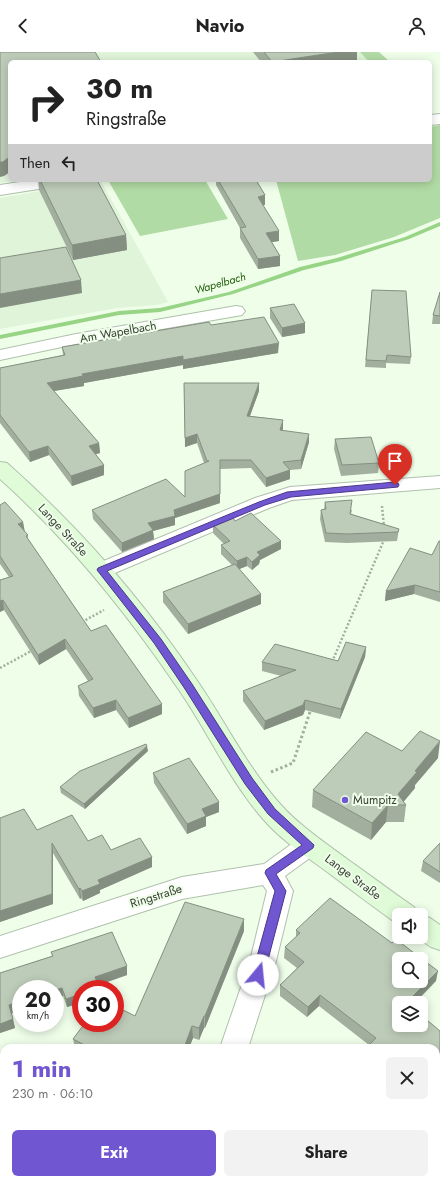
<!DOCTYPE html>
<html lang="en">
<head>
<meta charset="utf-8">
<style>
  :root { --surface:#fff; --page:#f2f2f2; --text:#222; --muted:#767676; --accent:#7057d1 }
  body { margin:0; font-family:Jost,sans-serif; background:var(--page); color:var(--text); height:100vh; display:flex; flex-direction:column; font-size:15px; white-space:nowrap }
  * { box-sizing:border-box; margin:0 }
  p { font-size:13px; color:var(--muted) }
  .icon { flex:none; width:22px; height:22px; fill:none; stroke:currentColor; stroke-width:2; stroke-linecap:round; stroke-linejoin:round }
  .map { position:relative; flex:1; overflow:hidden }
  .drawer { position:absolute; left:0px; top:992px; width:440px; height:140px; display:flex; flex-direction:column; background:var(--surface); border-radius:12px 12px 0 0; box-shadow:0 2px 10px #0003 }
  .drawer>* { flex:none }
  .top-card { position:absolute; left:8px; top:8px; width:424px; height:122px; border-radius:6px; box-shadow:0 2px 10px #0003; background:#fff; color:var(--text); overflow:hidden }
  .fabs { position:absolute; left:392px; top:856px; display:grid; gap:8px }
  .fabs a { display:grid; place-items:center; width:36px; height:36px; border-radius:6px; background:var(--surface); box-shadow:0 2px 10px #0003; font-size:20px }
  .speed { position:absolute; left:12px; top:928px; display:flex; gap:8px; font-size:20px; font-weight:700; text-align:center }
  .speed>* { display:grid; place-content:center; width:52px; height:52px; border-radius:50%; background:var(--surface); box-shadow:0 2px 10px #0003; line-height:1 }
  .speed small { font-size:10px; font-weight:400 }
  .speed .limit { border:6px solid #d22; background:#fff; color:#111 }
  .pin { position:absolute; display:grid; place-items:center; width:34px; height:34px; color:#fff; margin:-41px -17px; border-radius:50% 50% 50% 0; rotate:-45deg; box-shadow:0 0 4px #0007 }
  .pin .icon { rotate:45deg }
  .me { position:absolute; width:44px; margin:-22px; rotate:17deg; stroke-linejoin:round; filter:drop-shadow(0 0 3px #0008) }
  .turn { display:flex; align-items:center; gap:14px; height:84px; padding:0 12px; font-size:18px }
  .turn .icon { width:52px; height:52px; stroke-width:2.5 }
  .turn b { display:block; font-size:28px; line-height:34px }
  .then { display:flex; align-items:center; height:38px; padding:0 12px; background:#0003; gap:8px; font-size:15px }
  .round { display:grid; place-items:center; flex:none; width:42px; height:42px; border-radius:6px; background:var(--page) }
  .headline { display:flex; align-items:center; justify-content:space-between; height:68px; padding:0 12px }
  h1 { font-size:24px; font-weight:700; line-height:30px; color:var(--accent) }
  .cta { display:flex; gap:8px; margin-top:auto; padding:8px 12px }
  .cta a { flex:1; height:46px; border-radius:6px; background:var(--accent); color:#fff; font-size:16px; font-weight:700; line-height:46px; text-align:center }
  .cta a+a { background:var(--page); color:var(--text) }
  header { display:flex; justify-content:space-between; align-items:center; height:52px; padding:0 12px; background:var(--surface); font-size:18px; font-weight:700 }
  .map>svg:first-child { display:block }
</style>
</head>
<body>
<header><svg class="icon" aria-label="back" viewBox="0 0 24 24"><path d="M15 5l-7 7 7 7"/></svg>Navio<svg class="icon" aria-label="person" viewBox="0 0 24 24"><circle cx="12" cy="8" r="4"/><path d="M4 21q1-7 8-7t8 7"/></svg></header>
<div class="map">
<svg width="440" height="1132" viewBox="0 0 440 1132">
  <rect width="100%" height="100%" fill="#eefee9"/>
  <!-- built -->
  <g fill="#dff4d9">
    <polygon points="0,0 360,0 369,10 10,10 10,128 18,128 0,131"/>
    <polygon points="101,129 168,250 156,253 117,256 0,277 0,146"/>
  </g>
  <!-- green -->
  <g fill="#b1dba4">
    <polygon points="360,0 379,0 390,10 369,10"/>
    <polygon points="440,73 440,166 394,185 335,203 298,209 276,128 430,128 430,75"/>
    <polygon points="108,128 205,128 228,167 140,184"/>
  </g>
  <g fill="none" stroke-linecap="round" stroke-linejoin="round">
    <!-- stream -->
    <polygon fill="#98d485" fill-rule="evenodd" points="440,170 440,174 409,187 341,209 304,218 233,242 160,260 119,263 0,287 0,283 119,259 160,256 229,240 300,215 337,206 405,185"/>
    <defs>
      <g id="street">
        <polygon points="440,62 440,72 430,73 430,63"/>
        <polygon points="33,128 72,128 70,131 64,133 0,143 0,133"/>
        <polygon points="236,254 242,255 245,259 242,263 76,292 0,308 0,298 76,282"/>
        <polygon points="440,424 440,436 292,448 269,456 110,523 102,525 94,523 91,518 94,513 255,446 290,435"/>
        <polygon points="309,783 318,786 322,793 318,800 285,824 293,839 276,909 248,996 220,996 250,909 267,839 263,833 182,847 0,906 0,884 182,825 264,812 300,786"/>
        <polygon points="176,1128 206,1128 204,1132 174,1132"/>
      </g>
      <g id="secondary">
        <path d="M0 410 7 411C79 475 142 547 196 627 225 669 247 715 281 753 300 774 324 790 347 807 370 823 392 840 414 855L418 863H399V872L396 871C374 855 352 839 330 822 307 805 282 789 263 767 229 728 208 680 179 638 127 561 69 489 0 427Z"/>
        <polygon points="421,863 430,866 440,873 440,898 431,895 416,885 421,885"/>
      </g>
    </defs>
    <!-- street casing -->
    <use href="#street" stroke="#b0c0ac" stroke-width="2"/>
    <!-- secondary casing -->
    <use href="#secondary" stroke="#b0c0ac" stroke-width="2"/>
    <!-- path-far1 -->
    <g stroke="#a3ae9f" stroke-width="2.5" stroke-dasharray="2 2" stroke-linecap="butt">
      <polyline points="382,454 384,475"/>
      <polyline points="82,570 104,558"/>
      <polyline points="332,610 384,488"/>
      <polyline points="0,616 33,598"/>
    </g>
    <!-- path -->
    <polyline stroke="#a3ae9f" stroke-width="3" stroke-dasharray="2.5 2.5" stroke-linecap="butt" points="271,720 293,711 311,657"/>
    <!-- street -->
    <use href="#street" fill="#fff" fill-rule="evenodd"/>
    <!-- secondary -->
    <use href="#secondary" fill="#e0fbd7" fill-rule="evenodd"/>
  </g>
  <!-- wall -->
  <g fill="#a3af9e">
    <polygon points="253,0 357,0 357,10 261,10"/>
    <polygon points="38,128 97,128 126,183 127,198 73,208 39,138"/>
    <polygon points="216,128 256,128 265,143 265,153 263,153 279,189 272,190 280,204 280,214 258,217 240,186 240,176 216,133"/>
    <polygon points="372,238 411,305 410,312 386,311 386,316 365,315"/>
    <polygon points="440,240 440,272 432,272 433,263"/>
    <polygon points="270,256 305,271 305,281 282,285 270,266"/>
    <polygon points="211,273 278,301 183,317 183,313 84,331 84,334 54,339 99,391 100,401 95,402 104,413 104,423 72,434 49,403 30,410 0,371 0,316 63,303 62,295"/>
    <polygon points="184,331 259,339 250,364 283,368 282,378 309,390 301,417 290,418 290,427 266,435 251,416 220,417 220,451 175,466 175,473 153,479 154,487 122,500 93,467 92,458 185,445 204,411 197,391 185,395"/>
    <polygon points="335,387 379,411 378,421 341,424 334,397"/>
    <polygon points="325,450 352,458 351,462 399,477 397,489 347,491 325,490 320,467 321,458 324,457"/>
    <polygon points="0,453 23,470 24,479 28,483 28,487 91,579 162,662 129,676 116,658 94,666 79,644 78,634 88,629 66,597 39,613 4,558 0,560 0,528 9,525 0,512"/>
    <polygon points="235,469 281,497 260,508 259,512 252,518 247,514 239,517 261,542 261,552 188,582 163,550 163,540 232,513 221,502 221,493 224,492 213,481 213,473"/>
    <polygon points="440,489 440,550 414,542 385,549 386,539 432,503"/>
    <polygon points="366,595 365,605 340,667 305,658 303,663 264,678 243,649 243,639 281,624 262,619 262,610 338,609"/>
    <polygon points="148,699 85,757 61,741 60,735"/>
    <polygon points="402,699 438,706 415,733 415,736 403,750 406,753 404,770 386,770 371,788 312,755 313,738"/>
    <polygon points="153,721 219,760 206,765 206,774 187,782 154,731"/>
    <polygon points="0,766 37,778 88,789 111,798 152,805 152,815 100,838 100,841 83,849 81,846 80,847 53,801 53,852 0,870"/>
    <polygon points="440,791 440,831 421,819 423,809"/>
    <polygon points="296,878 436,929 399,951 440,979 440,1034 436,1030 436,996 369,993 319,954 307,965 280,944 280,933 297,916 284,906 285,895 296,885"/>
    <polygon points="244,879 205,976 204,976 199,988 193,986 189,996 75,996 73,987 135,964"/>
    <polygon points="51,900 127,914 127,923 98,933 99,937 81,937 81,951 67,955 63,944 11,961 15,976 0,981 0,921 52,904"/>
    <polygon points="440,1058 440,1087 436,1083 436,1061"/>
    <polygon points="231,1128 284,1128 283,1132 243,1132 231,1129"/>
  </g>
  <!-- shaded-wall -->
  <g fill="#848f81">
    <polygon points="338,0 357,0 357,10 272,10"/>
    <polygon points="8,106 10,106 10,120 4,124 0,125 0,110"/>
    <polygon points="265,143 265,153 258,154 258,145"/>
    <polygon points="279,179 279,189 266,191 266,181"/>
    <polygon points="126,183 127,198 73,208 72,193"/>
    <polygon points="280,204 280,214 258,217 258,207"/>
    <polygon points="81,228 82,241 0,256 0,242"/>
    <polygon points="305,271 305,281 282,285 282,276"/>
    <polygon points="279,291 278,301 183,317 183,308"/>
    <polygon points="183,304 183,313 84,331 84,334 48,340 47,331 82,322"/>
    <polygon points="259,331 259,339 247,372 247,364"/>
    <polygon points="283,368 283,377 280,387 280,378"/>
    <polygon points="197,382 197,391 185,395 185,386"/>
    <polygon points="309,382 309,390 301,417 301,408"/>
    <polygon points="99,391 100,401 90,404 89,394"/>
    <polygon points="48,394 49,403 30,410 29,400"/>
    <polygon points="220,408 220,451 175,466 175,473 153,479 154,487 122,500 122,491 148,471 174,458"/>
    <polygon points="104,413 104,423 72,434 71,424"/>
    <polygon points="290,418 290,427 266,435 266,426"/>
    <polygon points="23,470 25,480 18,472"/>
    <polygon points="281,489 281,497 260,508 259,512 252,518 252,510 257,500"/>
    <polygon points="247,505 247,514 237,518 237,509"/>
    <polygon points="415,533 414,542 385,549 386,539"/>
    <polygon points="261,542 261,552 188,582 188,572"/>
    <polygon points="3,548 4,558 0,560 0,549"/>
    <polygon points="65,587 66,597 39,613 38,603"/>
    <polygon points="366,595 365,605 340,667 341,657"/>
    <polygon points="116,648 116,658 94,666 93,656"/>
    <polygon points="305,648 305,658 303,663 264,678 265,669"/>
    <polygon points="162,652 162,662 129,676 128,666"/>
    <polygon points="440,689 438,706 415,733 415,736 401,753 398,742 415,719"/>
    <polygon points="147,694 148,699 85,757 84,752"/>
    <polygon points="219,750 219,760 206,765 206,774 187,782 187,772 202,757"/>
    <polygon points="388,753 386,770 371,788 372,771"/>
    <polygon points="52,791 53,801 53,852 0,870 0,859"/>
    <polygon points="152,805 152,815 100,838 100,841 83,849 82,839 98,828"/>
    <polygon points="80,836 81,846 80,847 79,837"/>
    <polygon points="244,867 244,879 205,976 205,964"/>
    <polygon points="127,914 127,923 96,934 95,925"/>
    <polygon points="438,919 436,929 415,951 409,951 410,947"/>
    <polygon points="62,936 63,944 55,947 55,938"/>
    <polygon points="81,942 81,951 67,955 66,947"/>
    <polygon points="320,943 319,954 307,965 308,955"/>
    <polygon points="21,949 21,958 10,962 9,953"/>
    <polygon points="204,964 204,976 199,988 199,976"/>
    <polygon points="13,967 15,976 0,981 0,972"/>
    <polygon points="192,974 193,986 189,996 184,996"/>
    <polygon points="282,1128 284,1128 283,1132 281,1132"/>
  </g>
  <!-- building -->
  <g fill="#bdccb8" stroke="#848f81" fill-rule="evenodd">
    <polygon points="0,0 95,0 101,10 10,10 10,106 8,106 3,110 0,110"/>
    <polygon points="264,0 338,0 272,10"/>
    <polygon points="40,128 97,128 126,183 72,193"/>
    <polygon points="218,128 256,128 265,143 258,145 279,179 266,181 280,204 258,207 240,176 246,175"/>
    <polygon points="66,195 81,228 0,242 0,206"/>
    <polygon points="372,238 406,239 411,305 387,303 386,309 366,308"/>
    <polygon points="440,240 440,264 433,263"/>
    <polygon points="294,252 305,271 282,276 270,256"/>
    <polygon points="264,265 279,291 183,308 183,304 82,322 83,324 47,331 99,391 89,394 104,413 71,424 48,394 29,400 0,363 0,316 65,303 62,295 209,270 211,273"/>
    <polygon points="184,331 259,331 247,364 283,368 280,378 309,382 301,408 283,410 290,418 266,426 251,408 220,408 220,442 174,458 175,464 148,471 153,478 122,491 92,458 166,427 185,445 185,419 209,409 207,409 197,382 185,386"/>
    <polygon points="371,385 379,411 342,413 335,387"/>
    <polygon points="352,448 350,462 399,477 398,480 347,482 326,481 321,458 326,457 325,450"/>
    <polygon points="5,450 23,470 18,472 28,483 26,484 91,579 106,573 162,652 128,666 116,648 93,656 78,634 93,627 65,587 38,603 3,548 0,549 0,528 13,524 0,504 0,453"/>
    <polygon points="251,461 281,489 257,500 260,503 252,510 247,505 237,509 221,493 230,489 213,473 232,464 235,469"/>
    <polygon points="439,489 440,489 440,540 415,533 386,539 410,496 432,503"/>
    <polygon points="235,512 261,542 188,572 163,540"/>
    <polygon points="346,590 366,595 341,657 305,648 303,653 265,669 243,639 296,618 262,610 275,592 338,609"/>
    <polygon points="420,679 440,689 415,719 417,720 398,742 406,753 388,753 372,771 313,738 366,680 402,699"/>
    <polygon points="146,692 147,694 84,752 60,735 80,719"/>
    <polygon points="189,706 219,750 202,757 206,764 187,772 153,721"/>
    <polygon points="24,757 37,778 72,763 88,789 102,783 111,798 140,786 152,805 98,828 100,832 82,839 80,836 79,837 52,791 52,842 0,859 0,766"/>
    <polygon points="440,791 440,820 423,809"/>
    <path d="M330 846 392 891 395 888H397L438 919 410 947 412 949 411 951H399V973H421V963L440 979V1022L436 1018V996H366L376 986 320 943 308 955 280 933 304 910 285 895 300 881 296 878ZM399 907H421V929H399Z"/>
    <polygon points="185,850 244,867 205,964 204,964 199,976 192,974 184,996 90,996 73,987 85,971 115,971 115,954 135,964"/>
    <polygon points="112,880 127,914 95,925 99,936 96,937 81,937 81,942 66,947 62,936 55,938 55,937 21,937 21,949 9,953 13,967 0,972 0,921 53,904 51,900"/>
    <polygon points="440,1058 440,1074 436,1071 436,1061"/>
    <polygon points="440,1101 440,1132 407,1132 407,1131 410,1128 436,1128 436,1105"/>
    <polygon points="54,1128 140,1128 153,1132 53,1132"/>
    <polygon points="261,1128 282,1128 281,1132 276,1132"/>
  </g>
  <!-- route -->
  <polygon fill="#7057d1" stroke="#493988" points="395,430 398,431 399,433 398,435 291,445 265,453 107,519 161,587 192,632 252,726 275,757 314,793 313,796 276,822 286,839 264,923 262,927 258,928 254,927 252,923 275,839 265,821 266,818 302,793 268,762 245,732 185,637 154,591 97,518 98,516 259,450 287,440"/>
  <!-- markers -->
  <circle fill="#7057d1" stroke="#eefee9" stroke-width="1.5" cx="345" cy="748" r="4"/>
  <g text-anchor="middle" dominant-baseline="central" stroke-width="4" stroke-linejoin="round" paint-order="stroke">
    <!-- far-water labels -->
    <g font-size="11" font-style="italic" fill="#245c0b" stroke="#eefee9">
      <text transform="translate(220 231) rotate(-16)">Wapelbach</text>
    </g>
    <!-- street labels -->
    <g font-size="12" fill="#393f37" stroke="#eefee9">
      <text transform="translate(118 280) rotate(-10)">Am Wapelbach</text>
      <text transform="translate(63 478) rotate(47)">Lange Straße</text>
      <text transform="translate(353 825) rotate(37)">Lange Straße</text>
      <text transform="translate(156 844) rotate(-17)">Ringstraße</text>
    </g>
    <!-- poi labels -->
    <g font-size="12" fill="#393f37" stroke="#eefee9" text-anchor="start">
      <text x="353" y="748">Mumpitz</text>
    </g>
  </g>
</svg>
<div class="fabs">
<a><svg class="icon" aria-label="sound" viewBox="0 0 24 24"><path d="M4 9h4l5-4v14l-5-4H4zM17 9q2 3 0 6"/></svg></a>
<a><svg class="icon" aria-label="search" viewBox="0 0 24 24"><circle cx="10" cy="10" r="6"/><path d="M15 15l6 6"/></svg></a>
<a><svg class="icon" aria-label="layers" viewBox="0 0 24 24"><path d="M12 4l9 5-9 5-9-5zM3 14l9 5 9-5"/></svg></a>
</div>
<div class="speed"><div>20<small>km/h</small></div><div class="limit">30</div></div>
<div class="pin" style="left:395px;top:433px;background:#d93025"><svg class="icon" aria-label="arrive" viewBox="0 0 24 24"><path d="M6 21V4h12l-3 4 3 4H6"/></svg></div>
<svg class="me" style="left:258px;top:923px" viewBox="-20 -20 40 40"><circle r="19" fill="#fff"/><path d="M0-13L10 11 0 6-10 11z" fill="#7057d1"/></svg>
<div class="top-card">
<div class="turn"><svg class="icon" aria-label="right" viewBox="0 0 24 24"><path d="M7 20v-9h11M14 6l5 5-5 5"/></svg><div><b>30 m</b>Ringstraße</div></div>
<div class="then">Then<svg class="icon" aria-label="left" viewBox="0 0 24 24"><path d="M17 20v-9H6M10 6l-5 5 5 5"/></svg></div>
</div>
<section class="drawer">
<div class="headline"><div><h1>1 min</h1><p>230 m · 06:10</p></div><a class="round"><svg class="icon" aria-label="close" viewBox="0 0 24 24"><path d="M6 6l12 12M18 6L6 18"/></svg></a></div>
<div class="cta"><a>Exit</a><a>Share</a></div>
</section>
</div>
</body>
</html>
